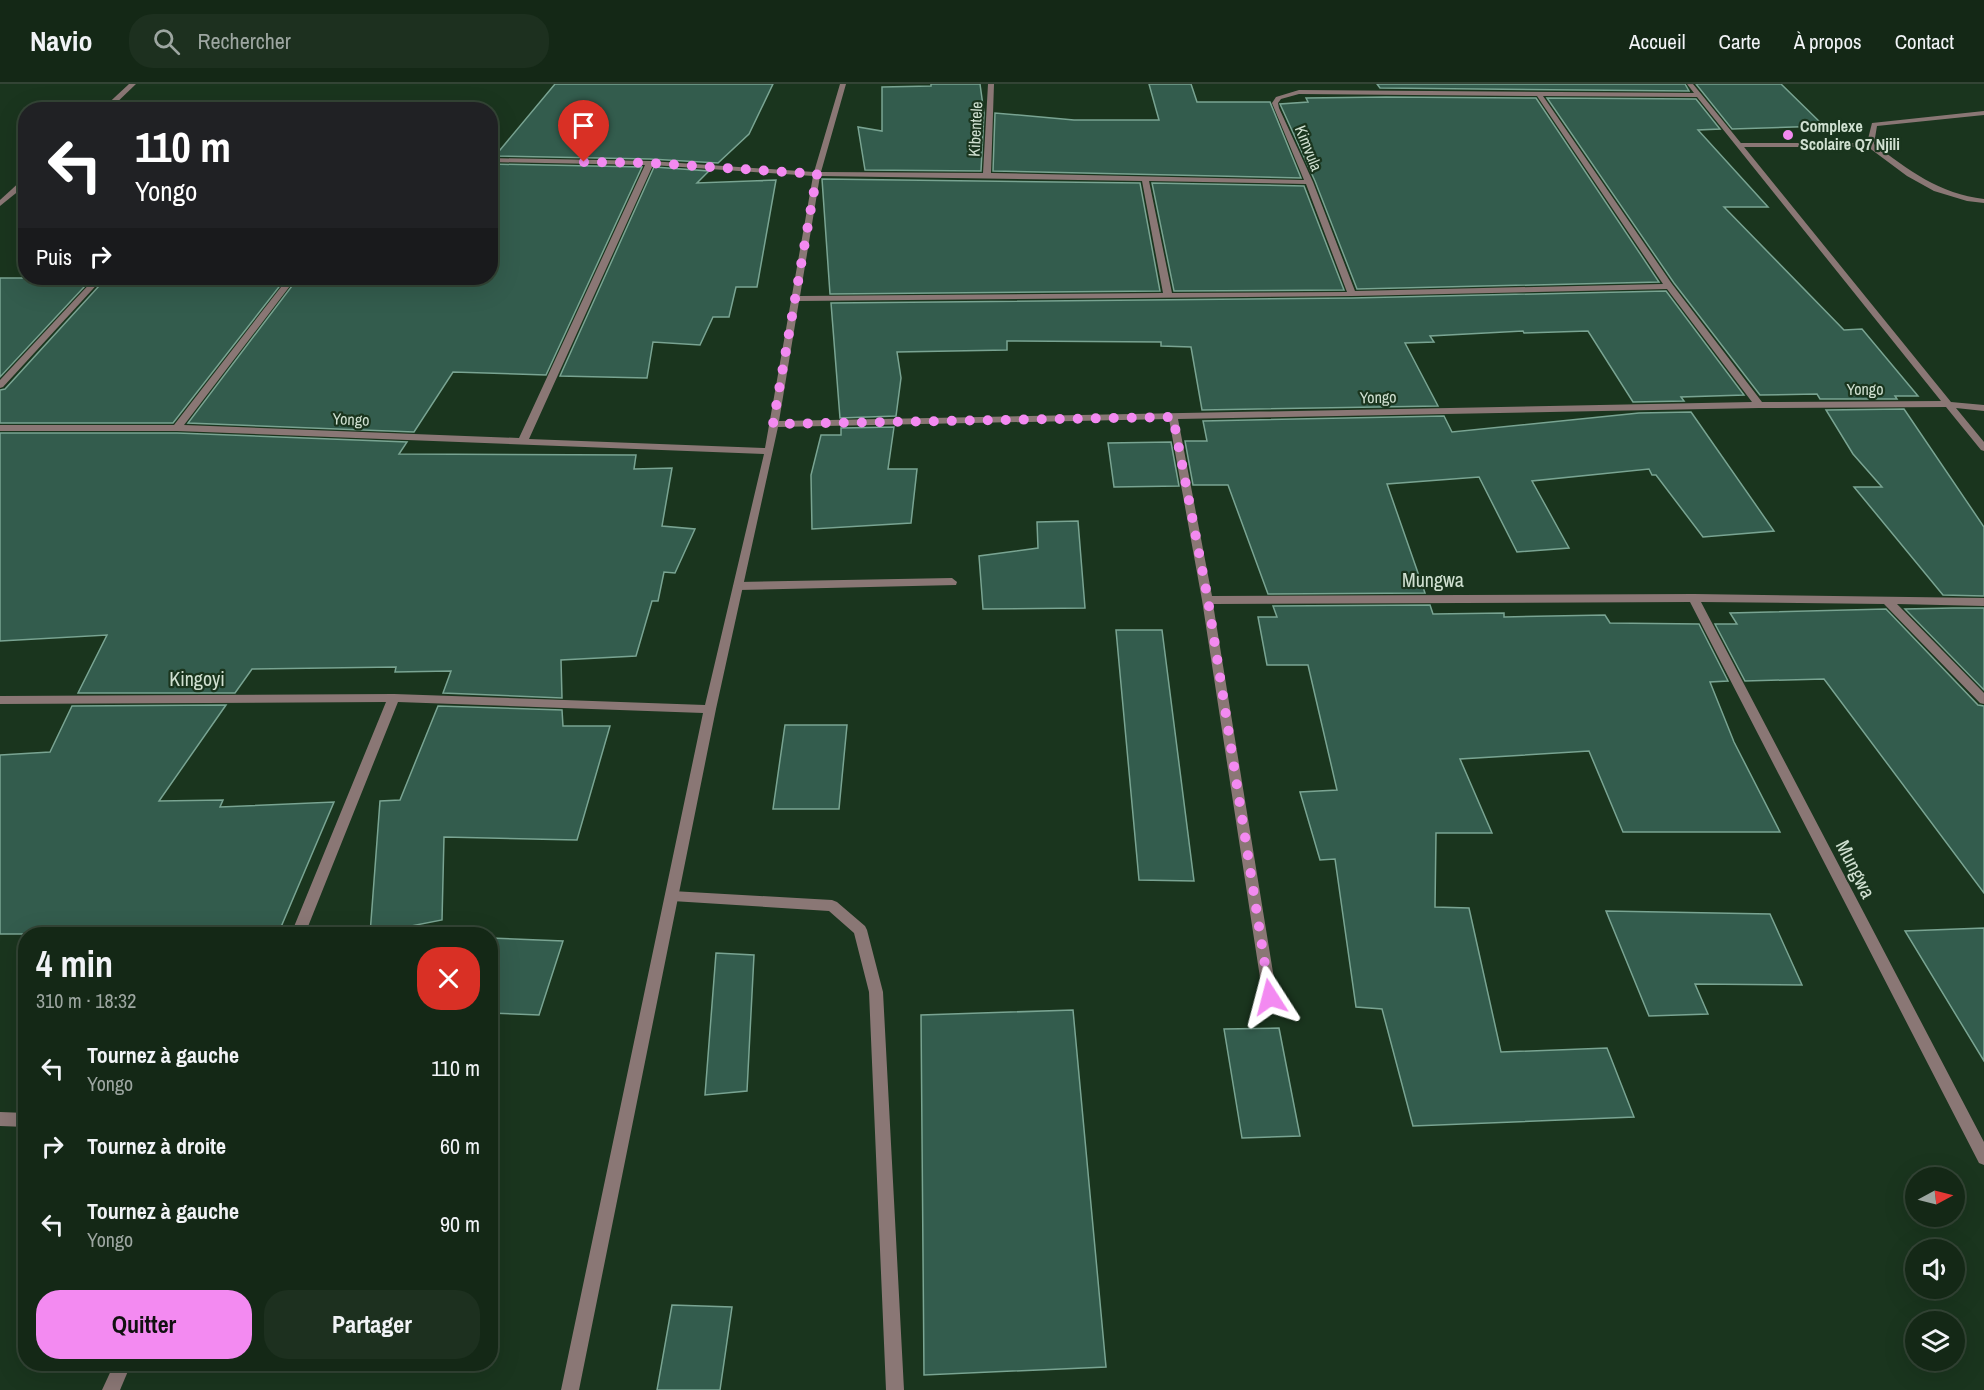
<!DOCTYPE html>
<html lang="fr">
<head>
<meta charset="utf-8">
<style>
  :root { --surface:#142816; --page:#1d301f; --text:#f1f3f6; --muted:#9da6a1; --line:#334435; --accent:#f38af1 }
  body { margin:0; font-family:"Archivo Narrow",sans-serif; background:var(--page); color:var(--text); height:100vh; display:flex; flex-direction:column; font-size:22px; white-space:nowrap }
  * { box-sizing:border-box; margin:0 }
  p { font-size:20px; color:var(--muted) }
  .icon { flex:none; width:33px; height:33px; fill:none; stroke:currentColor; stroke-width:2; stroke-linecap:round; stroke-linejoin:round }
  .map { position:relative; flex:1; overflow:hidden }
  .panel { position:absolute; left:18px; top:843px; width:480px; height:444px; display:flex; flex-direction:column; background:var(--surface); border-radius:24px; box-shadow:0 6px 24px #0002,0 0 0 2px var(--line) }
  .panel>* { flex:none }
  .top-card { position:absolute; left:18px; top:18px; width:480px; height:183px; border-radius:24px; box-shadow:0 6px 24px #0002,0 0 0 2px var(--line); background:#202124; color:#fff; overflow:hidden }
  .needle { width:39px; rotate:83deg }
  .fabs { position:absolute; left:1905px; top:1083px; display:grid; gap:12px }
  .fabs a { display:grid; place-items:center; width:60px; height:60px; border-radius:50%; background:var(--surface); box-shadow:0 6px 24px #0002,0 0 0 2px var(--line); font-size:30px }
  .pin { position:absolute; display:grid; place-items:center; width:51px; height:51px; color:#fff; margin:-62px -26px; border-radius:50% 50% 50% 0; rotate:-45deg; box-shadow:0 0 6px #0007 }
  .pin .icon { rotate:45deg }
  .me { position:absolute; width:66px; margin:-33px; rotate:351deg; stroke-linejoin:round; filter:drop-shadow(0 0 4px #0008) }
  .turn { display:flex; align-items:center; gap:21px; height:126px; padding:0 18px; font-size:27px }
  .turn .icon { width:78px; height:78px; stroke-width:2.5 }
  .turn b { display:block; font-size:42px; line-height:51px }
  .then { display:flex; align-items:center; height:57px; padding:0 18px; background:#0003; gap:12px; font-size:22px }
  .round { display:grid; place-items:center; flex:none; width:63px; height:63px; border-radius:24px; background:var(--page) }
  .head { display:flex; align-items:center; justify-content:space-between; height:102px; padding:0 18px }
  h1 { font-size:36px; font-weight:700; line-height:45px }
  .button { display:flex; gap:12px; margin-top:auto; padding:12px 18px }
  .button a { flex:1; height:69px; border-radius:24px; background:var(--accent); color:#111; font-size:24px; font-weight:700; line-height:69px; text-align:center }
  .button a+a { background:var(--page); color:var(--text) }
  ul { padding:0; list-style:none }
  li { display:flex; align-items:center; gap:18px; height:78px; padding:0 18px }
  li div { flex:1 }
  li b { display:block; font-size:22px }
  li em { font-style:normal }
  header { display:flex; align-items:center; gap:36px; box-sizing:border-box; height:84px; padding:0 30px; background:var(--surface); border-bottom:2px solid var(--line) }
  header strong { font-size:28px }
  nav { display:flex; gap:33px; margin-inline-start:auto; font-size:21px }
  .search { width:420px; height:54px; background:var(--page); display:flex; align-items:center; gap:15px; box-sizing:border-box; padding:0 21px; border-radius:24px; color:var(--muted); font-size:22px }
  .map>svg:first-child { display:block }
</style>
</head>
<body>
<header>
<strong>Navio</strong>
<div class="search"><svg class="icon" aria-label="search" viewBox="0 0 24 24"><circle cx="10" cy="10" r="6"/><path d="M15 15l6 6"/></svg>Rechercher</div>
<nav><a>Accueil</a><a>Carte</a><a>À propos</a><a>Contact</a></nav>
</header>
<div class="map">
<svg width="1984" height="1306" viewBox="0 0 1984 1306">
  <rect width="100%" height="100%" fill="#1a351e"/>
  <!-- building -->
  <g fill="#335c4d" stroke="#79a492" stroke-width="1.5">
    <polygon points="555,0 773,0 749,50 718,79 650,75 495,72"/>
    <polygon points="931,0 980,0 984,29 981,87 865,86 858,43 882,47 882,3 931,2"/>
    <polygon points="1149,0 1191,0 1197,18 1270,18 1301,94 993,87 995,29 1074,36 1159,36"/>
    <polygon points="1377,0 1685,0 1689,7 1380,4"/>
    <polygon points="1696,0 1781,0 1824,42 1732,45"/>
    <polygon points="1386,13 1536,14 1659,198 1357,205 1315,97 1280,20 1308,18 1306,14"/>
    <polygon points="1547,14 1696,15 1720,45 1698,46 1768,123 1724,123 1844,246 1862,245 1918,312 1895,312 1897,315 1820,315 1817,310 1760,311 1674,199"/>
    <polygon points="490,80 642,83 546,291 453,288 414,348 188,339 298,194 490,194"/>
    <polygon points="654,83 709,87 697,99 776,96 757,203 736,203 729,233 713,233 700,261 653,258 647,294 560,292"/>
    <polygon points="822,95 1140,99 1160,207 830,210"/>
    <polygon points="1152,99 1304,102 1344,206 1174,207"/>
    <polygon points="0,194 79,194 72,202 85,202 0,293"/>
    <polygon points="209,194 286,194 173,339 0,339 0,306 5,305 99,202 205,200"/>
    <polygon points="1666,207 1744,311 1681,313 1684,317 1633,318 1588,247 1524,249 1523,247 1430,252 1434,258 1405,259 1438,322 1202,326 1191,263 1161,262 1161,258 1007,257 1007,266 897,268 901,294 896,332 840,334 831,219 1352,214"/>
    <polygon points="1904,325 1984,443 1984,512 1943,511 1854,403 1882,403 1853,370 1826,326"/>
    <polygon points="1691,328 1774,447 1703,453 1656,391 1652,391 1649,385 1532,397 1569,464 1517,468 1479,393 1387,400 1425,509 1268,510 1228,401 1193,401 1185,357 1207,357 1203,337 1444,332 1452,348 1639,329"/>
    <polygon points="894,343 888,385 917,385 911,439 812,445 811,391 821,351 841,351 841,344"/>
    <polygon points="0,349 177,349 407,358 399,370 636,371 634,385 672,384 662,442 695,445 675,489 664,488 658,517 652,517 636,572 561,576 562,614 443,609 451,587 395,588 396,583 252,585 235,609 78,609 107,551 0,557"/>
    <polygon points="1171,358 1179,402 1114,403 1108,359"/>
    <polygon points="1078,437 1085,524 983,525 979,472 1038,464 1037,438"/>
    <polygon points="1430,521 1433,530 1504,529 1504,533 1605,531 1610,539 1699,540 1728,597 1710,598 1734,658 1780,748 1623,748 1589,667 1460,675 1492,749 1436,749 1435,823 1469,824 1501,968 1607,964 1634,1033 1413,1042 1382,925 1356,923 1335,775 1320,776 1300,708 1337,706 1308,581 1267,581 1258,533 1277,533 1273,522"/>
    <polygon points="1953,524 1984,524 1984,606 1905,525"/>
    <polygon points="1886,525 1978,621 1984,622 1984,809 1824,595 1745,597 1715,540 1737,540 1730,529"/>
    <polygon points="1116,546 1162,546 1194,797 1139,796"/>
    <polygon points="226,621 159,717 223,716 220,723 334,718 278,850 0,850 0,671 50,668 72,622"/>
    <polygon points="438,622 562,626 563,642 610,642 577,756 444,753 442,836 370,850 380,717 400,716"/>
    <polygon points="785,641 847,641 839,725 773,725"/>
    <polygon points="1606,827 1770,830 1802,901 1695,900 1708,930 1649,932"/>
    <polygon points="1984,844 1984,977 1905,847"/>
    <polygon points="490,854 563,857 539,931 490,929"/>
    <polygon points="716,869 754,871 747,1007 705,1011"/>
    <polygon points="1073,926 1106,1283 924,1291 921,931"/>
    <polygon points="1279,944 1300,1052 1242,1054 1224,945"/>
    <polygon points="672,1221 732,1223 720,1306 657,1306"/>
  </g>
  <g fill="none" stroke-linecap="round" stroke-linejoin="round">
    <!-- lane -->
    <g fill="#8a7775" fill-rule="evenodd">
      <path d="M1984 27V31L1877 42 1874 60C1908 86 1940 110 1984 115V119L1967 117 1934 107 1907 92 1868 63H1740L1736 61 1740 59H1867L1872 39Z"/>
      <polygon points="952,494 957,498 956,501 738,506 733,502 738,498"/>
      <polygon points="672,807 832,816 837,818 865,842 867,846 883,908 904,1306 886,1306 869,908 854,849 829,827 672,817 667,816 665,812 667,808"/>
    </g>
    <!-- street -->
    <g fill="#8a7775" fill-rule="evenodd">
      <polygon points="129,0 136,0 109,26 101,26"/>
      <path d="M840 0H846L821 88 983 89 988 0H994L991 89 1304 96 1272 19 1276 13 1299 6 1694 9 1687 0H1693L1951 318 1984 321V327L1956 324 1984 358V367L1981 366 1946 323 1759 324 1178 335 1212 512 1694 510 1984 514V522L1897 520 1984 609V620L1980 619 1884 520 1701 518 1984 1058V1081L1979 1079 1690 518 1213 520 1277 913 1275 917 1270 919 1265 917 1263 913 1202 516 1169 335 778 343 716 625 579 1306H561L703 629 398 618 305 850H291L386 618 0 620V612L394 610 705 621 764 370 177 347H0V341H174L288 194H296L184 341 519 354 645 81 490 78V74L650 77 814 88ZM1299 10 1537 12 1663 200 1355 207 1313 98 1279 24 1278 19 1281 15ZM1543 12 1697 13 1941 317 1762 318 1672 200ZM653 81 813 92 765 364 529 355ZM820 92 1142 97 1163 209 800 212ZM1149 97 1306 100 1347 208 1172 209ZM1667 205 1752 318 779 337 799 217 1352 212Z"/>
      <polygon points="23,95 26,95 26,101 0,122 0,116"/>
      <polygon points="95,194 103,194 3,303 0,304 0,296"/>
      <polygon points="0,1028 26,1029 26,1043 0,1042"/>
      <polygon points="114,1280 131,1280 120,1306 102,1306"/>
    </g>
  </g>
  <g fill="none" stroke-linecap="round" stroke-linejoin="round">
    <!-- route -->
    <polyline stroke="#f38af1" stroke-width="10" stroke-dasharray="0 18" points="584,78 650,79 817,90 773,340 1173,333 1208,516 1270,913"/>
  </g>
  <!-- markers -->
  <circle fill="#f38af1" stroke="#1a351e" stroke-width="2" cx="1788" cy="51" r="6"/>
  <g text-anchor="middle" dominant-baseline="central" stroke-width="4.5" stroke-linejoin="round" paint-order="stroke">
    <!-- far-poi labels -->
    <g font-size="16" font-weight="bold" fill="#d0e0d1" stroke="#1a351e" text-anchor="start">
      <text x="1800" y="42">Complexe<tspan x="1800" dy="18">Scolaire Q7 Njili</tspan></text>
    </g>
    <!-- far-street labels -->
    <g font-size="16" fill="#d0e0d1" stroke="#1a351e">
      <text transform="translate(975 45) rotate(-87)">Kibentele</text>
      <text transform="translate(1309 64) rotate(68)">Kimvula</text>
      <text x="1865" y="305">Yongo</text>
      <text transform="translate(1378 313) rotate(-1)">Yongo</text>
      <text transform="translate(351 335) rotate(2)">Yongo</text>
    </g>
    <!-- street labels -->
    <g font-size="20" fill="#d0e0d1" stroke="#1a351e">
      <text x="1433" y="495">Mungwa</text>
      <text x="197" y="594">Kingoyi</text>
      <text transform="translate(1856 785) rotate(63)">Mungwa</text>
    </g>
  </g>
</svg>
<div class="fabs">
<a><svg class="needle" viewBox="-14 -14 28 28"><path d="M0-13l5 13h-10z" fill="#e53935"/><path d="M0 13l5-13h-10z" fill="#9da6a1"/></svg></a>
<a><svg class="icon" aria-label="sound" viewBox="0 0 24 24"><path d="M4 9h4l5-4v14l-5-4H4zM17 9q2 3 0 6"/></svg></a>
<a><svg class="icon" aria-label="layers" viewBox="0 0 24 24"><path d="M12 4l9 5-9 5-9-5zM3 14l9 5 9-5"/></svg></a>
</div>
<div class="pin" style="left:584px;top:78px;background:#d93025"><svg class="icon" aria-label="arrive" viewBox="0 0 24 24"><path d="M6 21V4h12l-3 4 3 4H6"/></svg></div>
<svg class="me" style="left:1270px;top:913px" viewBox="-20 -20 40 40"><path d="M0-17L14 15 0 8-14 15z" fill="#f38af1" stroke="#fff" stroke-width="4"/></svg>
<div class="top-card">
<div class="turn"><svg class="icon" aria-label="left" viewBox="0 0 24 24"><path d="M17 20v-9H6M10 6l-5 5 5 5"/></svg><div><b>110 m</b>Yongo</div></div>
<div class="then">Puis<svg class="icon" aria-label="right" viewBox="0 0 24 24"><path d="M7 20v-9h11M14 6l5 5-5 5"/></svg></div>
</div>
<section class="panel">
<div class="head"><div><h1>4 min</h1><p>310 m · 18:32</p></div><a class="round" style="background:#d93025;color:#fff"><svg class="icon" aria-label="close" viewBox="0 0 24 24"><path d="M6 6l12 12M18 6L6 18"/></svg></a></div>
<ul>
<li><svg class="icon" aria-label="left" viewBox="0 0 24 24"><path d="M17 20v-9H6M10 6l-5 5 5 5"/></svg><div><b>Tournez à gauche</b><p>Yongo</p></div><em>110 m</em></li>
<li><svg class="icon" aria-label="right" viewBox="0 0 24 24"><path d="M7 20v-9h11M14 6l5 5-5 5"/></svg><div><b>Tournez à droite</b></div><em>60 m</em></li>
<li><svg class="icon" aria-label="left" viewBox="0 0 24 24"><path d="M17 20v-9H6M10 6l-5 5 5 5"/></svg><div><b>Tournez à gauche</b><p>Yongo</p></div><em>90 m</em></li>
</ul>
<div class="button"><a>Quitter</a><a>Partager</a></div>
</section>
</div>
</body>
</html>
